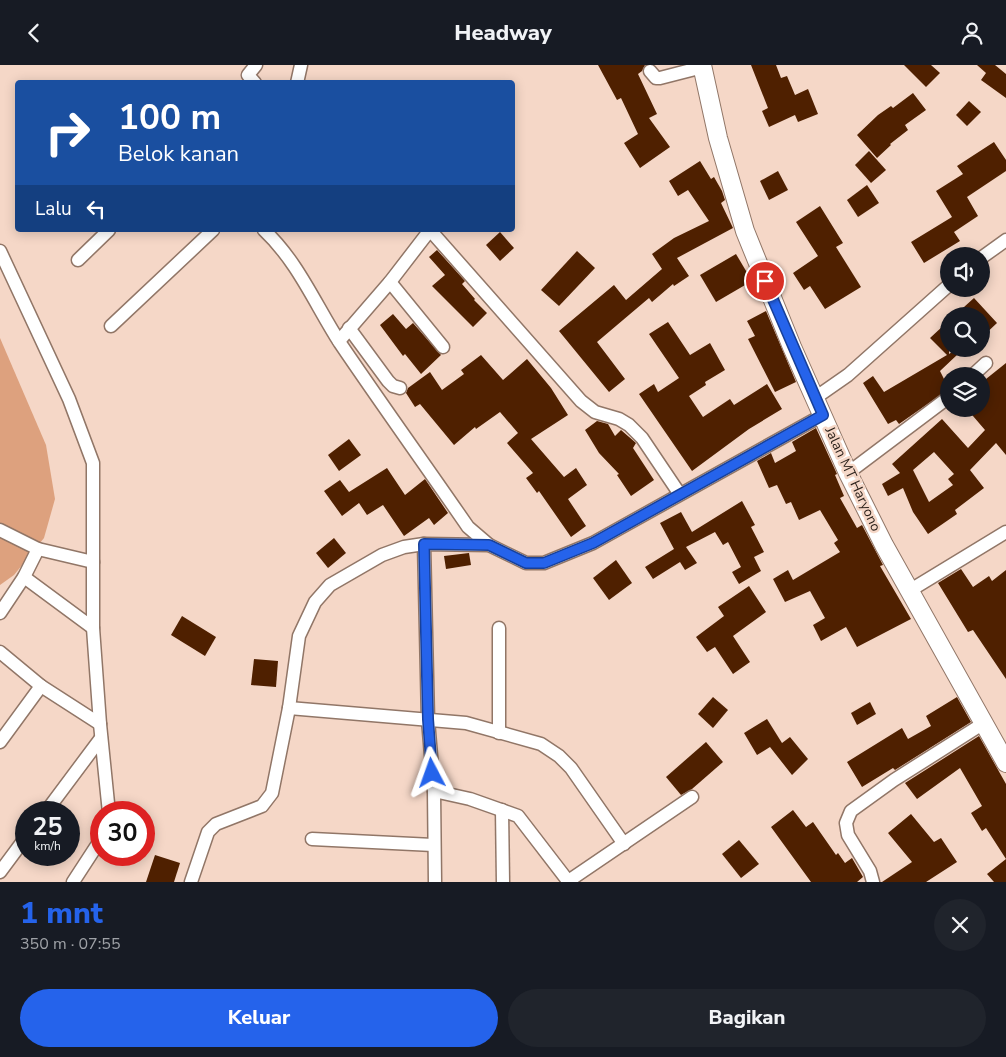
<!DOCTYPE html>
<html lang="id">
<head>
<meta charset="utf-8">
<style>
  :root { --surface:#171b24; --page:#20242c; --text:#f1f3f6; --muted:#9ea1a6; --accent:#2563eb }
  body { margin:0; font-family:"Nunito Sans",sans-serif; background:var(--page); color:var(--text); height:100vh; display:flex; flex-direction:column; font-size:19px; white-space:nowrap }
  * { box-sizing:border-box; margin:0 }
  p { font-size:16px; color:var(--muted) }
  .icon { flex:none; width:28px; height:28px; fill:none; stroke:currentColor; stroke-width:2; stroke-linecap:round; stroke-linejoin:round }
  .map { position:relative; height:817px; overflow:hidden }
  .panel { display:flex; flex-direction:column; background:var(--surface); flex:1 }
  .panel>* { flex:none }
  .banner { position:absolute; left:15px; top:15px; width:500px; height:152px; border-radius:5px; box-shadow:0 2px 12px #0003; background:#1a4fa0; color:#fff; overflow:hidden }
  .tools { position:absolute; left:940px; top:182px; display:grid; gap:10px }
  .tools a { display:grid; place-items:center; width:50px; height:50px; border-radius:50%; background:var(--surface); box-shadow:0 2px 12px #0003; font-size:25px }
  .speed { position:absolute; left:15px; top:736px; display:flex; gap:10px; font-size:25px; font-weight:700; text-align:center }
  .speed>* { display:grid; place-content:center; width:65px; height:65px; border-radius:50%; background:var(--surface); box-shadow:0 2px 12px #0003; line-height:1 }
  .speed small { font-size:12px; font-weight:400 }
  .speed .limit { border:8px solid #d22; background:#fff; color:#111 }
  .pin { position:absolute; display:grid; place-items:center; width:42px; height:42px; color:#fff; margin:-21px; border:2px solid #fff; border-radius:50%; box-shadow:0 1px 5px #0007 }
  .me { position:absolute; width:55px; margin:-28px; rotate:356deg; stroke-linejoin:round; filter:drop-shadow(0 0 4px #0008) }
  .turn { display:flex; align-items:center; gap:18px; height:105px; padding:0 20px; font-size:22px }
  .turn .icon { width:65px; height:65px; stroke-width:2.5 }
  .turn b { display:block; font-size:35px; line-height:42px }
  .then { display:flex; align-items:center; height:48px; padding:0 20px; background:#0003; gap:10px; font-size:19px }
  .round { display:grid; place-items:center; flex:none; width:52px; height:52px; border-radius:26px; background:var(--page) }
  .head { display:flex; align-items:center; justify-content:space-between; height:85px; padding:0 20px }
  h1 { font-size:30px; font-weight:800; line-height:38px; color:var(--accent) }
  .primary-button { display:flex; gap:10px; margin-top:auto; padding:10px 20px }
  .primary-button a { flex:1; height:58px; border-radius:30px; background:var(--accent); color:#fff; font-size:20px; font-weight:800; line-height:58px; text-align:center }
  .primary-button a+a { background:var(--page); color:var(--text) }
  header { display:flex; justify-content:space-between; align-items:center; height:65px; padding:0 20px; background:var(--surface); font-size:22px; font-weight:800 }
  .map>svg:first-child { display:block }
</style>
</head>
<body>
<header><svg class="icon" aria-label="back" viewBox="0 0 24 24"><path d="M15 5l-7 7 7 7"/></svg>Headway<svg class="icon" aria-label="person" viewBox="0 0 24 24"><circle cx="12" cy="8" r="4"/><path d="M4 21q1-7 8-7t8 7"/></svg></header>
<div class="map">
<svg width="1006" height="817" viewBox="0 0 1006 817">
  <rect width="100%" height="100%" fill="#f5d7c7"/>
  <!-- green -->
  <polygon fill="#dda17e" points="0,273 46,380 55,434 44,473 14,510 0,520"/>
  <!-- building -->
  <g fill="#4f2000" fill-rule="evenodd">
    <polygon points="598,0 645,0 642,6 638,9 657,49 649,53 670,82 640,103 624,78 638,69 621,33 617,35"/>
    <polygon points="751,0 776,0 781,13 787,11 795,30 808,24 818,49 798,57 795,50 769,62 762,46 768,43"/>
    <polygon points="904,0 931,0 940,8 926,22"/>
    <polygon points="977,0 995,0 1006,9 1006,33 981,15 986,8"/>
    <polygon points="913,28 926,45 905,60 908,65 890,79 891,80 877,93 857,70 878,50 891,41 893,43"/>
    <polygon points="969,36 981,47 967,61 956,50"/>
    <polygon points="994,77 1006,95 1006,106 967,132 978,151 954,167 960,176 924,198 911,177 952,152 936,126 963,109 957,101"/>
    <polygon points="869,86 886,105 871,118 855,100"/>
    <polygon points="700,96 711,114 714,112 722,126 725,135 721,138 733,163 677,193 689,211 674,221 673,219 652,237 649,233 597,277 625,314 609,327 559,266 614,220 626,235 662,204 652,189 674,173 709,156 688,125 678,131 669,116"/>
    <polygon points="778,106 788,125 769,135 760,116"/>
    <polygon points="867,120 879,138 858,152 847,135"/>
    <polygon points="820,141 843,178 836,182 861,222 825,244 810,221 804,225 793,208 818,191 796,157"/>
    <polygon points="500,167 514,183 500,196 486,180"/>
    <polygon points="437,185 465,216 462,219 475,234 474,235 487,248 473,262 432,221 445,210 429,192"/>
    <polygon points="577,186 595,203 559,241 541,225"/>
    <polygon points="736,189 752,216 716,237 700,210"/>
    <polygon points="974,233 997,258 981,273 981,251 954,251"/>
    <polygon points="766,246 796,317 775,327 748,274 755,271 747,256"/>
    <polygon points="393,249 406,264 413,258 441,290 421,309 405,289 403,291 380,260"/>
    <polygon points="668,257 690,290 710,278 725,305 705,317 706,320 689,331 703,352 730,334 734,340 767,319 782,344 749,364 692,406 639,329 654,319 658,327 679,313 649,269"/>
    <polygon points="943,261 949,268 949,289 955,285 958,289 940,306 949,324 899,359 896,355 888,359 863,318 873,311 884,327 947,290 930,273"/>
    <polygon points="481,290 503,315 527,294 551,323 568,350 531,374 564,412 576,403 587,420 568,434 586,461 571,472 539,426 537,428 526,413 533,408 507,378 518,368 500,347 476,364 475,362 454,380 420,339 415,342 406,328 408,323 430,307 442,325 464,309 461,305"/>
    <path d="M1006 298V390L996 378 970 405 984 423 955 445 957 449 928 469 913 447 903 423 888 431 882 419 900 408 892 399 942 354 968 383 985 365 967 344H981V318ZM934 387 954 409 948 414 953 420 929 437 913 405Z"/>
    <polygon points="597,356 608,359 615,371 621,365 636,378 633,383 654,415 631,431 617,410 619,409 599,388 585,365"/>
    <polygon points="816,363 837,409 835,410 844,431 840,433 857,463 862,460 883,500 880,501 911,554 857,582 846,562 821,576 813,560 825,553 810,526 785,537 773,514 788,505 793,515 840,487 834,478 838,475 820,445 799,455 791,437 786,439 777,420 769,423 757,396 771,388 775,398 796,386 792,377"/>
    <polygon points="349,374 361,390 339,406 328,390"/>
    <polygon points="387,403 405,430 425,414 448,448 434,460 429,453 404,471 383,440 367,450 359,438 342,451 324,426 340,415 349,427"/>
    <polygon points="742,436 755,460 751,462 764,487 754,492 761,506 739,519 732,507 741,502 728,477 723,480 715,467 686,482 697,498 685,505 680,497 653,514 645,502 674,484 660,458 681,447 692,467"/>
    <polygon points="334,473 346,488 328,503 316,488"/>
    <polygon points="469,488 471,500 446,504 444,491"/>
    <polygon points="616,495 632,518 609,535 593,513"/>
    <polygon points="961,504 973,522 989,511 992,516 1006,505 1006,614 973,565 968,567 938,518"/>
    <polygon points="749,521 766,547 733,571 750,597 733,609 715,582 707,587 696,572 724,551 718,542"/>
    <polygon points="182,551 216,572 205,591 171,570"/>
    <polygon points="254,594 278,596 276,622 251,620"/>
    <polygon points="713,632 728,645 713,663 698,649"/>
    <polygon points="957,632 971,657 895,705 893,703 862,722 847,697 902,663 908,674 931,661 926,651"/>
    <polygon points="870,637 876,649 857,660 851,648"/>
    <polygon points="767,654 782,678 790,672 808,694 792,710 770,682 757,690 744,668"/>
    <polygon points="979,671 1006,719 1006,817 994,817 987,809 1006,794 986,763 982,766 971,748 982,741 960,703 917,734 905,718"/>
    <polygon points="706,677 723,697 692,724 681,730 666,712"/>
    <polygon points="793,745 806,762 813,757 836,790 838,788 845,798 852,793 863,812 857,817 811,817 771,762"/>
    <polygon points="911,749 934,777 941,773 957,797 926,817 882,817 912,797 888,768"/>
    <polygon points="739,775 759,799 741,813 722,789"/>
    <polygon points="155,790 180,798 174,817 146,817"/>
  </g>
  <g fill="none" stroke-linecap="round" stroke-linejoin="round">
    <defs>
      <g id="street">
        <polyline points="650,6 656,13 660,13 703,2"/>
        <polyline points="255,18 248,10 256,0"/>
        <polyline points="297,18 301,0"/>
        <path d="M264 165C298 197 315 239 340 278 382 340 426 401 468 462L489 480"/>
        <polyline points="430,165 581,336 595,347 619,354 629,360 642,373 679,428"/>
        <polyline points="0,186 69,334 93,398 93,563 100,659 109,748"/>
        <polyline points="981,193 1006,175"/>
        <polyline points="78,195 109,165"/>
        <polyline points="390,217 443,282"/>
        <polyline points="111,261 213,165"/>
        <polyline points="349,263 388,316 393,321 400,323"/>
        <polyline points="339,276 390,217 430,165"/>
        <polyline points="972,311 986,298"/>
        <polyline points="815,333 848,310 949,220"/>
        <polyline points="848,408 949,332"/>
        <polyline points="0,465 38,484 93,497"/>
        <polyline points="424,479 428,655 434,726 435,817"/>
        <polyline points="24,512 93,563"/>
        <polyline points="909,526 1006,467"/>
        <polyline points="0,548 24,512 38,484"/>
        <polyline points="0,587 41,621 100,659"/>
        <polyline points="289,643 466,658 541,679 559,691 571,703 624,779"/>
        <polyline points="499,668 499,563"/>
        <polyline points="0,677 41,621"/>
        <polyline points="434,726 470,734 518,751 568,816"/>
        <polyline points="502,745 503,817"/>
        <polyline points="45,748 101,673"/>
        <polyline points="312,774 433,780"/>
        <polyline points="0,807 26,772"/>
        <polyline points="73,817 101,774"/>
        <polyline points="191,817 208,767 216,759 262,741 272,728 289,643 299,571 315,537 330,520 382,490 404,482 424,479 489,480 526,498 544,498 593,478 823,350"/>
        <polyline points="567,817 692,732"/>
        <polyline points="873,817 870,806 848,770 846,758 851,746 894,715 984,658"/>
      </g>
      <polyline id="secondary" points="702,0 718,73 745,166 792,282 848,408 884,480 1006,698"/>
    </defs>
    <!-- street casing -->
    <use href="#street" stroke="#917667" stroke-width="15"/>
    <!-- secondary casing -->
    <use href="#secondary" stroke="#917667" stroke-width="20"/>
    <!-- street -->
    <use href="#street" stroke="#fff" stroke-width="12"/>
    <!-- secondary -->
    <use href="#secondary" stroke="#fff" stroke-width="18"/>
  </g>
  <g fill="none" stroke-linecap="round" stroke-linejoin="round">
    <defs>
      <polyline id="route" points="432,708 428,654 424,479 489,480 526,498 544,498 593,478 823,350 765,216"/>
    </defs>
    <!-- route casing -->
    <use href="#route" stroke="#184099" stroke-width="12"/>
    <!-- route -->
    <use href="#route" stroke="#2563eb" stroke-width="9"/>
  </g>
  <g text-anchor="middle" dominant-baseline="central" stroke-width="5" stroke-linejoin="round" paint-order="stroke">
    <!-- street labels -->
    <g font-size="14" fill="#281e18" stroke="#f5d7c7">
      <text transform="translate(853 414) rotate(65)">Jalan MT Haryono</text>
    </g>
  </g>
</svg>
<div class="tools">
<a><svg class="icon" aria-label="sound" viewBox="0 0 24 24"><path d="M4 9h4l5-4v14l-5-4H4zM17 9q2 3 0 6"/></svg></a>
<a><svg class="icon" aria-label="search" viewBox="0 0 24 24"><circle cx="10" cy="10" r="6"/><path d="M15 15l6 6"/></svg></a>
<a><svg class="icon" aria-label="layers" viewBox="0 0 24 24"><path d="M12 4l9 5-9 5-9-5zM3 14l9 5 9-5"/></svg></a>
</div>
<div class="speed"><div>25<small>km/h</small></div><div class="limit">30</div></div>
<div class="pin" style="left:765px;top:216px;background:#d93025"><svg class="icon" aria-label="arrive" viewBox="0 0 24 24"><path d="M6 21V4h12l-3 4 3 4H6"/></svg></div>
<svg class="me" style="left:432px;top:708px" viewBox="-20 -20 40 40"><path d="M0-17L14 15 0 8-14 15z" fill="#2563eb" stroke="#fff" stroke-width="4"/></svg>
<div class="banner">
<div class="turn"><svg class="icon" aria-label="right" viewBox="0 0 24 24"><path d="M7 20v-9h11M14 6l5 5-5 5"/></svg><div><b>100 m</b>Belok kanan</div></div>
<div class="then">Lalu<svg class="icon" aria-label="left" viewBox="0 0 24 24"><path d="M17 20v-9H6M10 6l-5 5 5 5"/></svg></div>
</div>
</div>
<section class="panel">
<div class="head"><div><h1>1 mnt</h1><p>350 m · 07:55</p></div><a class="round"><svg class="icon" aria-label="close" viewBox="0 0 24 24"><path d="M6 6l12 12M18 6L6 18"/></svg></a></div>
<div class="primary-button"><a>Keluar</a><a>Bagikan</a></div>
</section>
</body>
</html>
